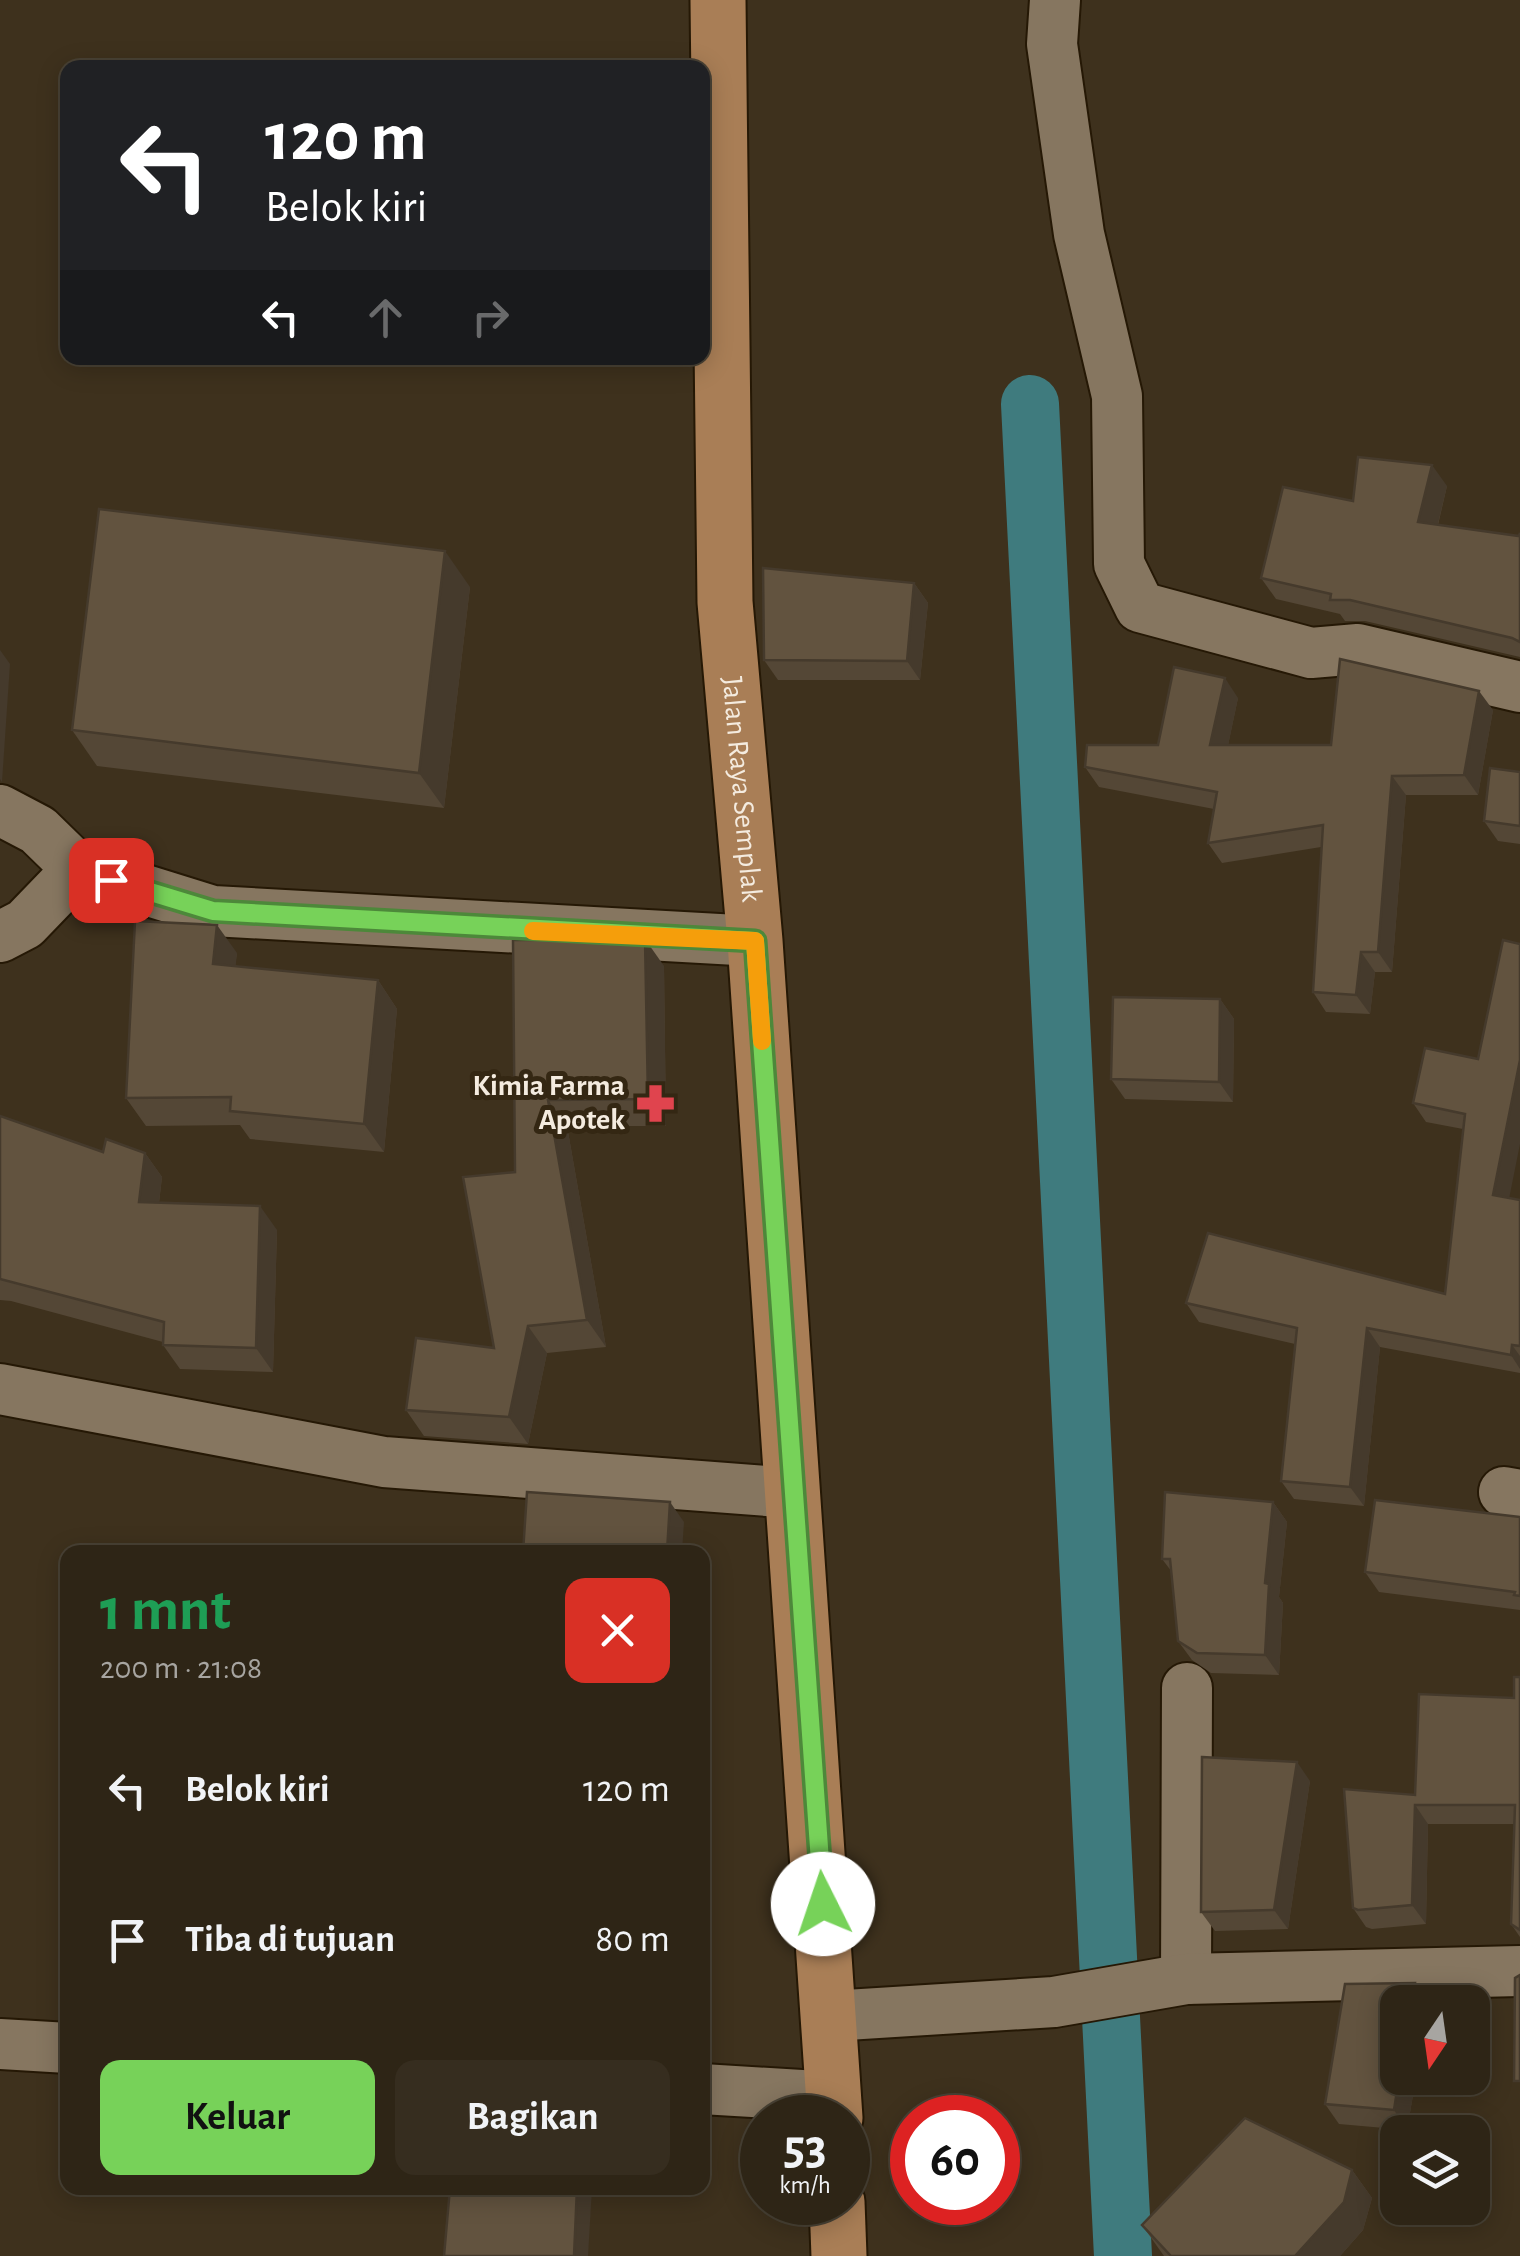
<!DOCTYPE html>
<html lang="id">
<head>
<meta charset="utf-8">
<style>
  :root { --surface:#2e2516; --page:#362d1f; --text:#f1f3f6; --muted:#a7a5a1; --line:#494235; --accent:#77d259 }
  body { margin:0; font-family:"Alegreya Sans",sans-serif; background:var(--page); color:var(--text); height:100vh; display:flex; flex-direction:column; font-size:38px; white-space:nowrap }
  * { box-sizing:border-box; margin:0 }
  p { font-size:32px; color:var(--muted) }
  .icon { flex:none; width:55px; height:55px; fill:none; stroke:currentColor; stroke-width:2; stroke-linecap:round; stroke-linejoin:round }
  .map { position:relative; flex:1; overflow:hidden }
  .details { position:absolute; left:60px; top:1545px; width:650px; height:650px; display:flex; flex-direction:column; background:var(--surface); border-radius:20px; box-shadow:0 5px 25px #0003,0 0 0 2px var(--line) }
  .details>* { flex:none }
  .top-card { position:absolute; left:60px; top:60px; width:650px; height:305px; border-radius:20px; box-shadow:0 5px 25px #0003,0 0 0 2px var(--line); background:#202124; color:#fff; overflow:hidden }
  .needle { width:65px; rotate:193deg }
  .tools { position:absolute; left:1380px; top:1985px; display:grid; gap:20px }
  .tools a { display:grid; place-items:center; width:110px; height:110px; border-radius:20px; background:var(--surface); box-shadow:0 5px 25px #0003,0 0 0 2px var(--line); font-size:50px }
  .speed { position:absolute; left:740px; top:2095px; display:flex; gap:20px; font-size:50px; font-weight:700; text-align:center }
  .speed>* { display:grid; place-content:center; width:130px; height:130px; border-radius:50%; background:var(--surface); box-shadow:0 5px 25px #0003,0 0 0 2px var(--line); line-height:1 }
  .speed small { font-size:25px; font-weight:400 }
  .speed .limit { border:15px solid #d22; background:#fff; color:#111 }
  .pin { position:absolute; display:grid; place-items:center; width:85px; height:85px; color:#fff; margin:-42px; border-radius:20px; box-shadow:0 5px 15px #0006 }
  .me { position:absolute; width:110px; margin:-55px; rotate:356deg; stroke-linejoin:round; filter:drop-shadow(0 0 8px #0008) }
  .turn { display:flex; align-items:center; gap:35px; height:210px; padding:0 40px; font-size:45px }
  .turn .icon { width:130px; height:130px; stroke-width:2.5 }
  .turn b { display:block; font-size:70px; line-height:85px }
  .lanes { display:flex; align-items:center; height:95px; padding:0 40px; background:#0003; justify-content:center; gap:50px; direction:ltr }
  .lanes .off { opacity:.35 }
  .round { display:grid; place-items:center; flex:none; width:105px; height:105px; border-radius:20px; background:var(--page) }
  .headline { display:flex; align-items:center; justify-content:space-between; height:170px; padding:0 40px }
  h1 { font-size:60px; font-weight:600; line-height:75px; color:#1e9e55 }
  .action { display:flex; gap:20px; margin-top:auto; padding:20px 40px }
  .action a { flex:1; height:115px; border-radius:20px; background:var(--accent); color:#111; font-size:40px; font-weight:600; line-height:115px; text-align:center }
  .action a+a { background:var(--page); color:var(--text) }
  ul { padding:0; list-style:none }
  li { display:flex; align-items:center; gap:30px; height:150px; padding:0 40px }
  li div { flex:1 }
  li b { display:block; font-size:38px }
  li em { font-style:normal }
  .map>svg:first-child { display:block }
</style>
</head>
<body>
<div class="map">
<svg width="1520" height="2256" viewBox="0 0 1520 2256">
  <rect width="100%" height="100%" fill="#3e311d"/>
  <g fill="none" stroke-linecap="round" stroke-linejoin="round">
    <!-- canal -->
    <polyline stroke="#3f7b7e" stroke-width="58" points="1030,404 1123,2256"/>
    <defs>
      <g id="minor">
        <polyline points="1055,0 1052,44 1079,234 1117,396 1119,564 1140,607 1311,653 1358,649 1520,687"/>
        <polyline points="0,810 38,830 78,869"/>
        <polyline points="0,937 25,924 78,869 213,911 755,941"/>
        <polyline points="0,1389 384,1462 794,1493"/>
        <polyline points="1504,1492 1520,1495"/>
        <polyline points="1186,1979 1187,1688"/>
        <polyline points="830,2016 1054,2002 1186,1979 1520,1971"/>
        <polyline points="0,2044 68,2048"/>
        <polyline points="702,2089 834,2097"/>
      </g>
      <g id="primary">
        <path id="s1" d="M718 0 725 602 755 941 835 2118"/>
        <polyline points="837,2202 839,2256"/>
      </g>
    </defs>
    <!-- minor casing -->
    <use href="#minor" stroke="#251805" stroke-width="54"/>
    <!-- primary casing -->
    <use href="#primary" stroke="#251805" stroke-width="59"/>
    <!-- minor -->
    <use href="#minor" stroke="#867660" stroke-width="50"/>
    <!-- primary -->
    <use href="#primary" stroke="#a97e56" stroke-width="55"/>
  </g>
  <!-- wall -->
  <g fill="#544736">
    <polygon points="1447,486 1438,525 1519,536 1520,533 1520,657 1365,621 1345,621 1340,614 1276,599 1261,578 1353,501"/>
    <polygon points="914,583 928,603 920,680 778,680 764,660"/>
    <polygon points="470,587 444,808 97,766 72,730"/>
    <polygon points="1238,698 1228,745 1331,745 1493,710 1478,795 1406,795 1392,972 1375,972 1370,1014 1326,1012 1313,992 1321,847 1222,863 1208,843 1214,809 1099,787 1085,767 1158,745"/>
    <polygon points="1520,772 1520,844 1498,841 1484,821"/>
    <polygon points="513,940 664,966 666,1126 567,1126 606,1347 547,1353 528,1444 424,1436 406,1410 494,1348 515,1172"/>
    <polygon points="237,953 235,966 378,980 397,1009 384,1152 250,1139 240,1125 146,1126 126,1098"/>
    <polygon points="1220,999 1234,1019 1233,1102 1125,1099 1111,1079"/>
    <polygon points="1478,1059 1509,1198 1520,1200 1520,1373 1380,1347 1364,1506 1294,1499 1281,1481 1295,1344 1199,1322 1186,1303 1445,1294 1463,1129 1426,1122 1413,1103"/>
    <polygon points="0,1116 103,1152 145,1153 162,1177 159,1203 277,1230 273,1372 180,1369 163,1345 163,1342 11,1301 0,1300"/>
    <polygon points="1273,1502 1287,1522 1279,1597 1283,1603 1279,1675 1211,1673 1192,1660 1178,1641 1172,1572 1162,1559"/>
    <polygon points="1520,1517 1520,1610 1379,1592 1365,1572"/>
    <polygon points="1520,1677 1520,1937 1511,1924 1514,1824 1428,1824 1426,1924 1372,1929 1366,1927 1353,1908 1415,1795 1514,1698"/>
    <polygon points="1310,1781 1288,1929 1215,1931 1201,1912"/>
    <polygon points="1398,2078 1416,2078 1407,2130 1339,2124 1325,2104"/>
    <polygon points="1352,2170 1372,2198 1363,2230 1340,2256 1164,2256 1142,2225"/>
  </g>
  <!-- shaded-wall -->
  <g fill="#453a2c">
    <polygon points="1432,465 1447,486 1433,544 1418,522"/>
    <polygon points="445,551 470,587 444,808 419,773"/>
    <polygon points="914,583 928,603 920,680 907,661"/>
    <polygon points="0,650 10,664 2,782 0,779"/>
    <polygon points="1225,678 1238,698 1224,765 1210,745"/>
    <polygon points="1479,691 1493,710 1478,795 1464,775"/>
    <polygon points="1392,776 1406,795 1392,972 1378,952"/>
    <polygon points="217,925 237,953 233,992 213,964"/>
    <polygon points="645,939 664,966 666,1126 648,1099"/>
    <polygon points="1361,952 1375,972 1370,1014 1356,995"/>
    <polygon points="378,980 397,1009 384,1152 364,1124"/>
    <polygon points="1220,999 1234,1019 1233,1102 1219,1082"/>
    <polygon points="1520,1060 1520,1144 1506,1214 1493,1195"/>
    <polygon points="548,1100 567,1126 606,1347 587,1320"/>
    <polygon points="145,1153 162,1177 156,1227 139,1202"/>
    <polygon points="260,1206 277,1230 273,1372 256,1348"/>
    <polygon points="528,1326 547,1353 528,1444 509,1417"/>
    <polygon points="1367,1328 1380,1347 1364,1506 1350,1487"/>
    <polygon points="1512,1345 1520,1356 1520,1369 1511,1355"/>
    <polygon points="670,1502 684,1522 682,1552 667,1552"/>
    <polygon points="1273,1502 1287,1522 1279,1597 1283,1603 1279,1675 1265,1655 1265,1583"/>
    <polygon points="1297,1762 1310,1781 1288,1929 1274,1910"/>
    <polygon points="1415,1805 1428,1824 1426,1924 1412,1905"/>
    <polygon points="1415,1983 1429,2002 1412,2002"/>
    <polygon points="1399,2078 1416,2078 1407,2130 1394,2110"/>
    <polygon points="1352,2170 1372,2198 1363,2230 1340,2256 1295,2256"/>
    <polygon points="577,2188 592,2188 588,2256 574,2256"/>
  </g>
  <!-- building -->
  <g fill="#62533f" stroke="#453a2c" stroke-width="2.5">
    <polygon points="1358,457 1432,465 1418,522 1519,536 1520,533 1520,642 1512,638 1350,600 1330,600 1331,594 1261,578 1283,487 1353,501"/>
    <polygon points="99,509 445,551 419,773 72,730"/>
    <polygon points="763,568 914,583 907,661 764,660"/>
    <polygon points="1340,659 1479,691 1464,775 1392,776 1378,952 1361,952 1356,995 1313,992 1323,825 1208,843 1217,792 1085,767 1087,745 1158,745 1174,667 1225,678 1210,745 1331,745"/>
    <polygon points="1490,768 1520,772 1520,826 1484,821"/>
    <polygon points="135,921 217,925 213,964 378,980 364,1124 230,1111 231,1097 126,1098"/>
    <polygon points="645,939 648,1099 548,1100 587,1320 528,1326 509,1417 406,1410 416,1338 494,1348 463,1177 515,1172 513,940"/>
    <polygon points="1503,940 1520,944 1520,1060 1493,1195 1520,1200 1520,1346 1512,1345 1511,1355 1367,1328 1350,1487 1281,1481 1297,1328 1186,1303 1208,1233 1445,1294 1465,1114 1413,1103 1425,1048 1478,1059"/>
    <polygon points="1113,997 1220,999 1219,1082 1111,1079"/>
    <polygon points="0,1116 103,1152 106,1139 145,1153 139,1202 260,1206 256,1348 163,1345 164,1322 0,1279"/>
    <polygon points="527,1492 670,1502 667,1552 523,1552"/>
    <polygon points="1165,1492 1273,1502 1265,1583 1269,1584 1265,1655 1197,1653 1178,1641 1170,1559 1162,1559"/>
    <polygon points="1375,1500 1520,1517 1520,1596 1514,1595 1515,1592 1365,1572"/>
    <polygon points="1514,1677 1520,1677 1520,1930 1511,1924 1515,1805 1415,1805 1412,1905 1358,1910 1353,1908 1344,1789 1415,1795 1419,1694 1514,1698"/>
    <polygon points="1202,1757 1297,1762 1274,1910 1201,1912"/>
    <polygon points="1520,1975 1520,2081 1514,2081 1515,1978"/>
    <polygon points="1415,1983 1412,2002 1398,2002 1398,2078 1399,2078 1394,2110 1325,2104 1345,1984"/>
    <polygon points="1245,2118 1352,2170 1344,2202 1295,2256 1171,2256 1142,2225"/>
    <polygon points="450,2188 577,2188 574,2256 444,2256"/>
  </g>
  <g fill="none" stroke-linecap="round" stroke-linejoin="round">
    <defs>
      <polyline id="route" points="111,880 213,911 755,941 823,1904"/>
    </defs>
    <!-- route casing -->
    <use href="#route" stroke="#4d883a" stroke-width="25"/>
    <!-- route -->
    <use href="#route" stroke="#77d259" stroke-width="18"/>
    <!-- slow -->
    <polyline stroke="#f59e0b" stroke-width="18" points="533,931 755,941 762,1041"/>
  </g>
  <!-- icons -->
  <defs>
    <symbol id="pharmacy-bare" viewBox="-9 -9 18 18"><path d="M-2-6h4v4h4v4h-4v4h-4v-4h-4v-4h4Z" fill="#e0444e" stroke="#342713" stroke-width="2.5" paint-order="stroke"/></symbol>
  </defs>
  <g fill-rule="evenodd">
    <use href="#pharmacy-bare" x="628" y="1076" width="55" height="55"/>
  </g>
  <g text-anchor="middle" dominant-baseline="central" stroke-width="10" stroke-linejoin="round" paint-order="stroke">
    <!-- street labels -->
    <g font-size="30" fill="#f4ebdf" stroke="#342713">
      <text stroke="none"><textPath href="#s1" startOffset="790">Jalan Raya Semplak</textPath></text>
    </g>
    <!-- poi labels -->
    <g font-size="30" font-weight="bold" fill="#f4ebdf" stroke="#342713" text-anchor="end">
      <text x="625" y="1086">Kimia Farma<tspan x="625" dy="34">Apotek</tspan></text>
    </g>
  </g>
</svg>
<div class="tools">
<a><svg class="needle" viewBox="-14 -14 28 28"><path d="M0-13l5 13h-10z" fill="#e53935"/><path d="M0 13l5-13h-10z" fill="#a7a5a1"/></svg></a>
<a><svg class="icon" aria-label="layers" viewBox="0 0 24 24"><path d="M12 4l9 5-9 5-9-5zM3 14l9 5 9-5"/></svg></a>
</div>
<div class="speed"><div>53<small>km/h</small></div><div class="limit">60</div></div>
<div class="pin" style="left:111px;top:880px;background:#d93025"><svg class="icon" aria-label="arrive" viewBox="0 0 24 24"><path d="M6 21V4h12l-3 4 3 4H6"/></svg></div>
<svg class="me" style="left:823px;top:1904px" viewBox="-20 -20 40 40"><circle r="19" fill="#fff"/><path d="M0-13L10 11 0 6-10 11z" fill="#77d259"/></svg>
<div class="top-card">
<div class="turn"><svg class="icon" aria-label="left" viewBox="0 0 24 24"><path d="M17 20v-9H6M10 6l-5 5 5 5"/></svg><div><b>120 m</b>Belok kiri</div></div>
<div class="lanes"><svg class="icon" aria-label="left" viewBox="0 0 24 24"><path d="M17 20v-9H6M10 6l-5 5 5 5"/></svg><svg class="icon off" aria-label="ahead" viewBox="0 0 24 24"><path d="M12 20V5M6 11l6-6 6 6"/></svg><svg class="icon off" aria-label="right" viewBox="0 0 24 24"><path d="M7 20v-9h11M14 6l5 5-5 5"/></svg></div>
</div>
<section class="details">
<div class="headline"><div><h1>1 mnt</h1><p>200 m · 21:08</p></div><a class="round" style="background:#d93025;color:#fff"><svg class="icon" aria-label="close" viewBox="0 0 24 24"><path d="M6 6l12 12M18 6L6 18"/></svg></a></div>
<ul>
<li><svg class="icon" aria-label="left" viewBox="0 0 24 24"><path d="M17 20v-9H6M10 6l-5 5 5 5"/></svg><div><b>Belok kiri</b></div><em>120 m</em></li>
<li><svg class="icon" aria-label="arrive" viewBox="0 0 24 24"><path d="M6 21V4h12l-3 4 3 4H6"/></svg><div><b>Tiba di tujuan</b></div><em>80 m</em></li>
</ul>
<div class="action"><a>Keluar</a><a>Bagikan</a></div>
</section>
</div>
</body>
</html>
